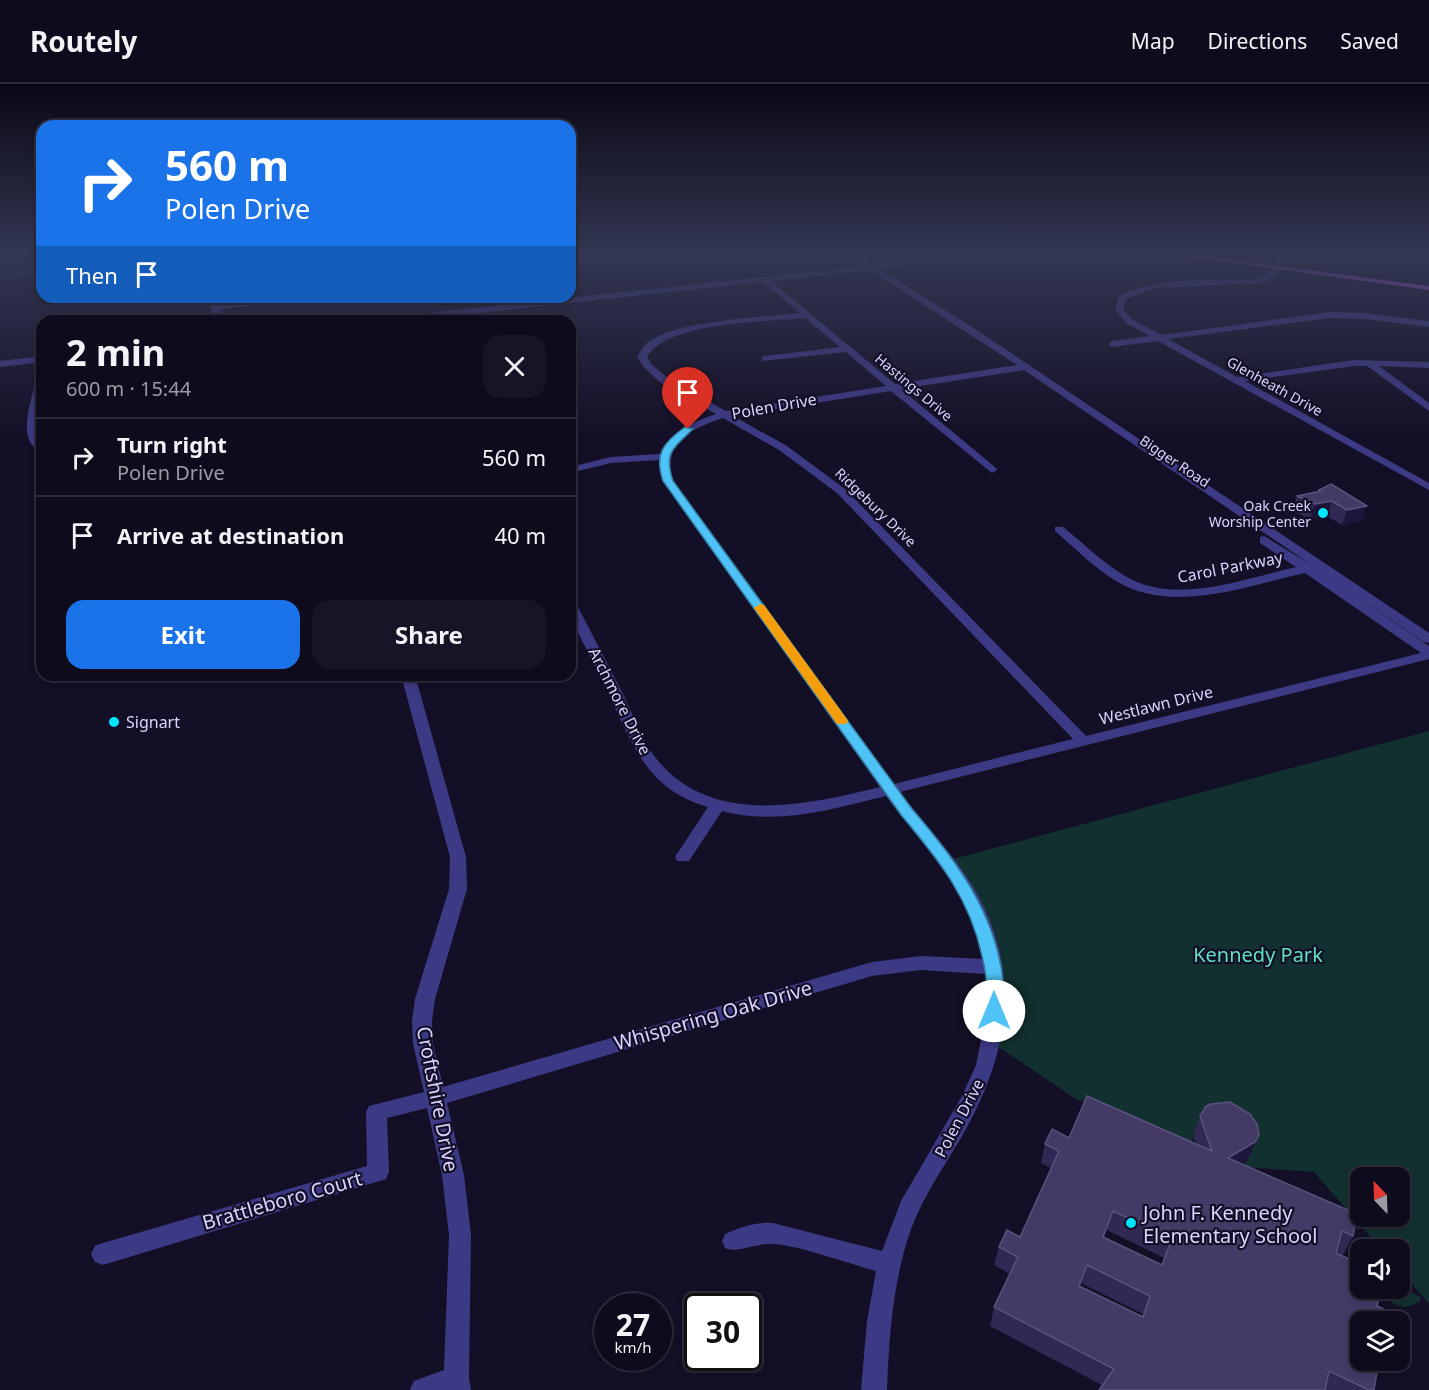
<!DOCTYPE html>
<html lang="en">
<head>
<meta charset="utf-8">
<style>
  :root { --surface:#0e0b1c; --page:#171425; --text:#f1f3f6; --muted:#9b9ba3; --line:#2e2b3b; --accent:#1a73e8 }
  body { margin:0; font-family:"Noto Sans",sans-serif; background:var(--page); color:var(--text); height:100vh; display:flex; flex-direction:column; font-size:22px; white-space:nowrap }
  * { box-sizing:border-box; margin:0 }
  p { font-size:20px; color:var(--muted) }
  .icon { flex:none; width:33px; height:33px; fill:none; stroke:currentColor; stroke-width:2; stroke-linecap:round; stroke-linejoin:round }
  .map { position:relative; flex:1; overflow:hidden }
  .drawer { position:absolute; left:36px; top:231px; width:540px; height:366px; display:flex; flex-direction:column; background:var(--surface); border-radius:18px; box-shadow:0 3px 9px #0003,0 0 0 2px var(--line) }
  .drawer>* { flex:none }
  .top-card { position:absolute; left:36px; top:36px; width:540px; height:183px; border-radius:18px; box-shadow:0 3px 9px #0003,0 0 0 2px var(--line); background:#1a73e8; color:#fff; overflow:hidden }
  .needle { width:39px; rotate:337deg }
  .tools { position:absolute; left:1350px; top:1083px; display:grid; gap:12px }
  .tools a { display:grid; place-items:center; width:60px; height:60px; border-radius:12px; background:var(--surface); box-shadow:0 3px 9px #0003,0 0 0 2px var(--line); font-size:30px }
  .speed { position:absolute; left:594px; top:1209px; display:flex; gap:12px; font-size:30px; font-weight:700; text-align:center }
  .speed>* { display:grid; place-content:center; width:78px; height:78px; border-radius:50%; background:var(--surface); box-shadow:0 3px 9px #0003,0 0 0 2px var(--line); line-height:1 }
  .speed small { font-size:15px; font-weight:400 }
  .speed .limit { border:3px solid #111; border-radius:9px; background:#fff; color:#111 }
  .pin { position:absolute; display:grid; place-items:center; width:51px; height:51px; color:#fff; margin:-62px -26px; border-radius:50% 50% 50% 0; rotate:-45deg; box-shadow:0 0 6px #0007 }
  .pin .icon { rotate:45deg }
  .me { position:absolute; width:66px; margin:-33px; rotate:0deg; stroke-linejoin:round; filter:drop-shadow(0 0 4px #0008) }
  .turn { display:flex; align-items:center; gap:21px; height:126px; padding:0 30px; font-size:27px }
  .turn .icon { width:78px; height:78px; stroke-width:2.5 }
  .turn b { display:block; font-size:42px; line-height:51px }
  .then { display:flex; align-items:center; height:57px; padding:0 30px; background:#0003; gap:12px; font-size:22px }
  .round { display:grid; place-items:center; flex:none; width:63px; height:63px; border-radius:18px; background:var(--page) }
  .summary { display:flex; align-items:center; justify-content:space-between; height:102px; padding:0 30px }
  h1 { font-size:36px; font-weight:700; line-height:45px }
  .primary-button { display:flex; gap:12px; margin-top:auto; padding:12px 30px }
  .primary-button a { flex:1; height:69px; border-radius:18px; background:var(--accent); color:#fff; font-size:24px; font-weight:700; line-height:69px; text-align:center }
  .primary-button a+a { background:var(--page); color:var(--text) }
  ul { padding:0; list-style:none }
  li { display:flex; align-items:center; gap:18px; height:78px; padding:0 30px; border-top:2px solid var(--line) }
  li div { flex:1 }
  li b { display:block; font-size:22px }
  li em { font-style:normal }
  header { display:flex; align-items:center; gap:36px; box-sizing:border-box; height:84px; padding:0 30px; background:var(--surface); border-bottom:2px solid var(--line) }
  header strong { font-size:28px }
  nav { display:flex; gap:33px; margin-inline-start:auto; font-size:21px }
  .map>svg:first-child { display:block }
</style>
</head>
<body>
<header>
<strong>Routely</strong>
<nav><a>Map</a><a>Directions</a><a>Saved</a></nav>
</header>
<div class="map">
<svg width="1429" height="1306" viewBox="0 0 1429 1306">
  <rect width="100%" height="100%" fill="#130f26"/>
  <!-- green -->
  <g fill="#12302f" fill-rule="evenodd">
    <polygon points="42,178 42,190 0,196 0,191 10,181"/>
    <path d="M1429 647V1220L1400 1186V1166L1381 1165 1314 1088 1243 1083 1238 1087 1247 1077 1195 1046 1190 1066 1076 1015 991 958 993 883 946 777ZM1360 1094H1400V1132H1360Z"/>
    <path d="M1400 1203 1421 1213 1420 1217C1402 1229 1392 1221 1380 1206Z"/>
  </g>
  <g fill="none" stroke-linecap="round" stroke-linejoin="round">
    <!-- stream -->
    <polyline stroke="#0c2248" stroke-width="2" points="0,190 42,185"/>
    <!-- minor -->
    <g fill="#3d3a85" fill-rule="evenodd">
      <polygon points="584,170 595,170 570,179 570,175"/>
      <path d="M848 170H857L873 181 954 170 916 180 879 185 969 241 1429 549V559L1424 558 1317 485 1429 562V575L900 708C929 747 965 781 985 825 1022 906 1003 981 961 1054 943 1084 923 1113 911 1145 893 1197 889 1252 887 1306H861L867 1237 876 1187C847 1179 804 1163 775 1160 758 1158 738 1170 725 1164L722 1157 725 1150C741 1143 755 1138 773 1139L882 1167 901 1117 962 1012 976 981 985 936V890L921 886 872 892 447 1019 464 1091 471 1151 469 1295 471 1306H410L414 1297 444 1286 449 1151 442 1091 427 1024 387 1034 389 1088 386 1095 103 1181 95 1178 91 1170 95 1162 103 1159 367 1082 366 1028 369 1022 424 1008 413 959 412 937 415 915 449 805 450 773 401 591H415L466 773 467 805 435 915 432 937 433 959 443 1003 872 878 921 872 983 875C972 808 924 764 886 712 832 725 778 742 722 727L689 777H677L675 773 708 723C648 706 633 662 609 611 597 585 583 559 570 533V515L576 519C591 549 607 578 622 608 633 630 640 654 655 673 710 744 807 721 880 703L663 397 659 376 611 379 570 389V383L611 373 660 370C673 348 692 338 716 330 690 315 653 301 637 273 640 269 642 264 645 261 667 237 766 233 800 229L763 198 405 237H378L382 234 865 182ZM870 186 1017 281 895 300 771 197ZM805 234 840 263 765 272 762 273V277L846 268 886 302 726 327 673 298 651 280 647 273C667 237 767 238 805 234ZM1024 286 1310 480 1264 452 1260 453V459L1296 483C1243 495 1175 522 1125 492 1103 479 1083 459 1063 443H1055V447C1075 464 1094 484 1116 497 1172 531 1245 502 1305 489L1421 569 1086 652 845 405 787 362 733 332 891 307 992 389 997 386 996 384 901 305ZM723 334 779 366 837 409 1073 655 894 700 673 397C662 357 691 345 723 334Z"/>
      <path d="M1277 170H1285L1275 192 1263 199 1155 204 1126 215 1123 225 1132 235 1161 251 1330 228 1365 229 1429 237V243L1365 235 1330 234 1168 255 1237 293 1354 276 1429 278V284L1379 282 1429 319V327L1367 282H1354L1245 297 1429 399V406L1158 257 1112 263 1108 260 1112 257 1150 252 1126 239 1115 225 1119 212C1157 192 1215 197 1258 195L1269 189Z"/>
      <polygon points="206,213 214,213 217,220 290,213 318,213 314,215 220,225 225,237 217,237"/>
      <polygon points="42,272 42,278 0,283 0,277"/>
      <path d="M42 289V317L36 348 42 360V368C14 358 33 313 37 292Z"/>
    </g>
    <!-- major -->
    <polygon fill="#c25bff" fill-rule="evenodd" points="1168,170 1187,170 1429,202 1429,206"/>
  </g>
  <!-- wall -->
  <g fill="#312854" fill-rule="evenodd">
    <polygon points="1319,406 1362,437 1342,441 1327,432 1310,435 1292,427 1297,412 1318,408"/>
    <path d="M1200 1032 1251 1070 1247 1077 1242 1080 1353 1152 1343 1171 1336 1168V1169L1377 1222 1374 1306H1099L1102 1301 990 1242 994 1223 1010 1190 994 1181 999 1163 1020 1153 1051 1084 1041 1079 1045 1060 1069 1054 1196 1060 1193 1051ZM1107 1146 1164 1174 1162 1181 1104 1153ZM1081 1199 1143 1230 1142 1233 1080 1202Z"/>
  </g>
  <!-- shaded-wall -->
  <g fill="#1d163a">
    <polygon points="1332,417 1327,432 1310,435 1315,420"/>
    <polygon points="1367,422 1362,437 1342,441 1347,426"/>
    <polygon points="1259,1051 1247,1077 1220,1092 1228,1074"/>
    <polygon points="1113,1127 1107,1146 1096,1171 1103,1153"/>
  </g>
  <!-- building -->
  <g fill="#433a66" stroke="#5a527e" stroke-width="1.5" fill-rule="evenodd">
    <polygon points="1331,400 1367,422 1347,426 1332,417 1315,420 1297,412 1321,407 1319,406"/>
    <path d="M1087 1012 1212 1067 1200 1032 1206 1022 1211 1020 1230 1018 1250 1030 1257 1040 1259 1051 1255 1058 1228 1074 1357 1130 1353 1152 1342 1147 1336 1169 1360 1180V1204H1381L1377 1222 1388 1227 1386 1238H1360V1276H1379L1374 1306H1369L1329 1287 1325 1306H1099L1114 1285 994 1223 1018 1173 999 1163 1007 1146 1020 1153 1059 1067 1045 1060 1052 1045 1069 1054ZM1113 1127 1172 1155 1162 1181 1103 1153ZM1087 1181 1150 1212 1143 1233 1079 1202Z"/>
  </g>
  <!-- sky -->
  <linearGradient id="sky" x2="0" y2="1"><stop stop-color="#0a0815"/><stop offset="0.48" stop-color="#333752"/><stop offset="1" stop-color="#333752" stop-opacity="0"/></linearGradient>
  <rect width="1429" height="353" fill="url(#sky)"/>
  <!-- route -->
  <path fill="#4fc3f7" stroke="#337fa1" stroke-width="1.5" d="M685 343 693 345C674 364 663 367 673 397L912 725C956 776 995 828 1003 896 1004 908 1006 922 1001 932L994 934 988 932C984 925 987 918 987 909 987 897 985 884 982 872 970 815 939 776 902 732L663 397C654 370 663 359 685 343Z"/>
  <!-- slow -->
  <polygon fill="#f59e0b" points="760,520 764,521 846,634 848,637 846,640 837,640 754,524"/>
  <!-- markers -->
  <g fill="#00e5ff" stroke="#130f26" stroke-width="2">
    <circle cx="1323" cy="429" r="6"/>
    <circle cx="114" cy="638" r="6"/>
    <circle cx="1131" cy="1139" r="6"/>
  </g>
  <g text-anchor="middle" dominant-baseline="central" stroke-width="4.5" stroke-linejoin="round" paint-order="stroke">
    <!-- far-street labels -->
    <g font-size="14" fill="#d9d4ff" stroke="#130f26">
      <text transform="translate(1275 302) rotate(29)">Glenheath Drive</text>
      <text transform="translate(914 303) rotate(40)">Hastings Drive</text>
      <text transform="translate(1175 377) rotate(34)">Bigger Road</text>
      <text transform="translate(876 423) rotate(44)">Ridgebury Drive</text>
    </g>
    <!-- far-poi labels -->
    <g font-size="14" fill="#d9d4ff" stroke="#130f26" text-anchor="end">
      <text x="1311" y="421">Oak Creek<tspan x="1311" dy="16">Worship Center</tspan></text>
    </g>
    <!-- street labels -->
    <g font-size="16" fill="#d9d4ff" stroke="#130f26">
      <text transform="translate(774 322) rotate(-10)">Polen Drive</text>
      <text transform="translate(1230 483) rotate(-11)">Carol Parkway</text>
      <text transform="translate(620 617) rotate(63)">Archmore Drive</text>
      <text transform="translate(1156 621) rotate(-14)">Westlawn Drive</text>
      <text transform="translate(959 1034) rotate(-62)">Polen Drive</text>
    </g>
    <!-- poi labels -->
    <g font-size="16" fill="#d9d4ff" stroke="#130f26" text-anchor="start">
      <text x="126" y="638">Signart</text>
    </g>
    <!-- near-park labels -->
    <g font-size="20" fill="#5fe0c0" stroke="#130f26">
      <text x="1258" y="870">Kennedy Park</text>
    </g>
    <!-- near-street labels -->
    <g font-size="20" fill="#d9d4ff" stroke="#130f26">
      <text transform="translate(713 931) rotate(-16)">Whispering Oak Drive</text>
      <text transform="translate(438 1015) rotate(79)">Croftshire Drive</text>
      <text transform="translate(282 1116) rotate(-16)">Brattleboro Court</text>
    </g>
    <!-- near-poi labels -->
    <g font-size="20" fill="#d9d4ff" stroke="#130f26" text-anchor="start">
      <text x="1143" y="1128">John F. Kennedy<tspan x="1143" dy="23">Elementary School</tspan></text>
    </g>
  </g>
</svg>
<div class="tools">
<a><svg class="needle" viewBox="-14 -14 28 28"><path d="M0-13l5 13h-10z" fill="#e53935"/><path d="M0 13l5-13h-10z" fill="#9b9ba3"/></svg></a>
<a><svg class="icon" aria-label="sound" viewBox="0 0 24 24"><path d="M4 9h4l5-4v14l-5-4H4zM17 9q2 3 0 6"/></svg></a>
<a><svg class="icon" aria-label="layers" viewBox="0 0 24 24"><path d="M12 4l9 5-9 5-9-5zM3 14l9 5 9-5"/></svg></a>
</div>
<div class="speed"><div>27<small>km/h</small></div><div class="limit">30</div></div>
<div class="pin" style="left:688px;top:345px;background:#d93025"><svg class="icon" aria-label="arrive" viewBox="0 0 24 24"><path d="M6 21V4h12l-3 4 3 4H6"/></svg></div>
<svg class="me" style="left:994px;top:927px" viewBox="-20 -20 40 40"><circle r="19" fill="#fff"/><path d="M0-13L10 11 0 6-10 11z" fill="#4fc3f7"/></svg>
<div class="top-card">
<div class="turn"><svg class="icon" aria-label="right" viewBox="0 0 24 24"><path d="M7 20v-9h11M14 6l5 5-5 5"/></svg><div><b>560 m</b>Polen Drive</div></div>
<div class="then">Then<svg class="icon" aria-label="arrive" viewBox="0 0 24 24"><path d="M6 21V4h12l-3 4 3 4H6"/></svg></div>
</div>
<section class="drawer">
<div class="summary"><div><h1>2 min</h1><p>600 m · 15:44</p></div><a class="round"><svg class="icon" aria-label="close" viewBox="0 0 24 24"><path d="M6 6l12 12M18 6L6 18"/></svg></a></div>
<ul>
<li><svg class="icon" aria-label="right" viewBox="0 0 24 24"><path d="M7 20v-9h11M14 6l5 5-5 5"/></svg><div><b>Turn right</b><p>Polen Drive</p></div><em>560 m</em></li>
<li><svg class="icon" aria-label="arrive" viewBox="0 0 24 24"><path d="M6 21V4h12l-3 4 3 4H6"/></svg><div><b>Arrive at destination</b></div><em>40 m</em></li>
</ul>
<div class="primary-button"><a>Exit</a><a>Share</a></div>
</section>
</div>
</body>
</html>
